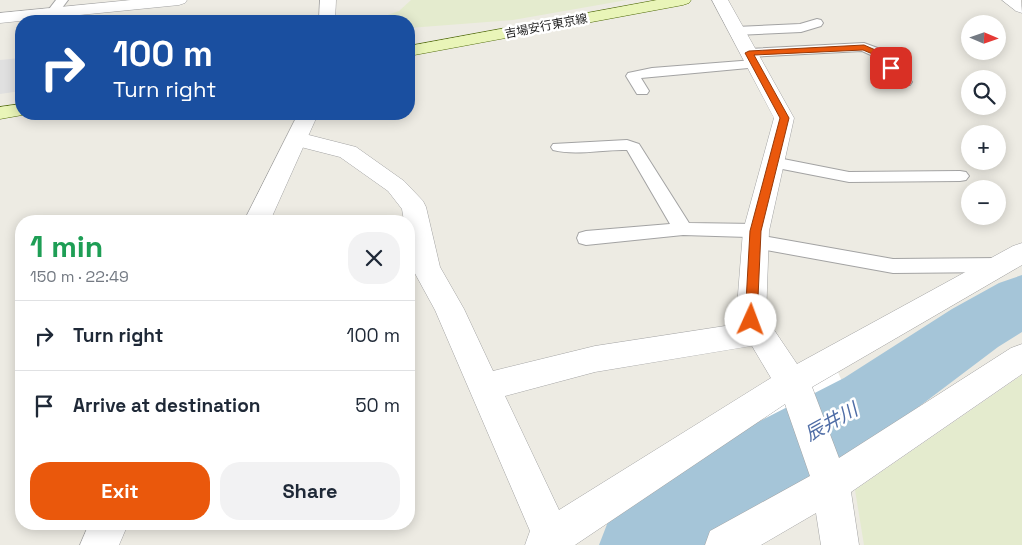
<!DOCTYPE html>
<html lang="en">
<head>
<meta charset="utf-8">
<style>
  :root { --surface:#fff; --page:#f2f2f3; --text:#1f2937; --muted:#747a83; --line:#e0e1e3; --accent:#ea580c }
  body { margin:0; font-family:"Space Grotesk","Noto Sans JP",sans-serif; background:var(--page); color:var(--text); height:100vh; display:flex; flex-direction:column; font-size:19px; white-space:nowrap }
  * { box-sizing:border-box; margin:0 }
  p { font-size:16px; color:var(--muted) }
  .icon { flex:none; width:28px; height:28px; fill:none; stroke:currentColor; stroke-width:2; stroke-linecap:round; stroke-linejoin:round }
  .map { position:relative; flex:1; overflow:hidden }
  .sheet { position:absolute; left:15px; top:215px; width:400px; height:315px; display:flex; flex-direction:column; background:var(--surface); border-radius:20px; box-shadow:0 2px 12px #0003 }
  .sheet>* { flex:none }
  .hud { position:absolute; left:15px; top:15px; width:400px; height:105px; border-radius:20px; box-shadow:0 2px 12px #0003; background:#1a4fa0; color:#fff; overflow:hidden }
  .needle { width:32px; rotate:92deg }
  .controls { position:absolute; left:961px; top:15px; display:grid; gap:10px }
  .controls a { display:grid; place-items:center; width:45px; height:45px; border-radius:50%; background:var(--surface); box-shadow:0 2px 12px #0003; font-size:25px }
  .pin { position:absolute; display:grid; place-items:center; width:42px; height:42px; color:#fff; margin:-21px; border-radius:10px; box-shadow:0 2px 8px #0006 }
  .me { position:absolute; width:55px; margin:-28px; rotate:2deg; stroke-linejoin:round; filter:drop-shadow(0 0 4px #0008) }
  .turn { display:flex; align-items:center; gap:18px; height:105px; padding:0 15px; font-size:22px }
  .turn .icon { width:65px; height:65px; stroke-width:2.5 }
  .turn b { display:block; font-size:35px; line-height:42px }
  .round { display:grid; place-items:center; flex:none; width:52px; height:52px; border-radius:20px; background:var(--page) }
  .headline { display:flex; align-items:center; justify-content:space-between; height:85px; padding:0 15px }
  h1 { font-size:30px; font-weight:600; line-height:38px; color:#1e9e55 }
  .cta { display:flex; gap:10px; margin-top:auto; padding:10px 15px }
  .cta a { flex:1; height:58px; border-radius:20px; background:var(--accent); color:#fff; font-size:20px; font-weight:600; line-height:58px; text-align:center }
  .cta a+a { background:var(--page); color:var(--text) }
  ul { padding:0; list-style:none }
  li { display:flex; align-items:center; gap:15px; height:70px; padding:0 15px; border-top:1px solid var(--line) }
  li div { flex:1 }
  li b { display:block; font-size:19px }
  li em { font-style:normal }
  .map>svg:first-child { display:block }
</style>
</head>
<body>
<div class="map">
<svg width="1022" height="545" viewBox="0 0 1022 545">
  <rect width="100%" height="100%" fill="#edebe3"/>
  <!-- farmland -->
  <g fill="#e4ebce">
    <polygon points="411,0 627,0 513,20 409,28 409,21 370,21 399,11"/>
    <polygon points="1022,375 1022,545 864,545 855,490"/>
  </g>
  <!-- parking -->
  <polygon fill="#e0e0e0" points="21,58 21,91 0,94 0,60"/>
  <!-- pier -->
  <polygon fill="#fff" points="837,370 868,441 787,494 765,412"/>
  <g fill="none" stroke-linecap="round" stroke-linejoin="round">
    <!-- river -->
    <polygon fill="#a5c5d8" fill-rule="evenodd" points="1022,275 1022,332 998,347 896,424 738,520 708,545 599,545 611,514 680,462 844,378 952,309 999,283"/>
    <defs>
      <g id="service">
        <polygon points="56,0 68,0 56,16 48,16 46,13"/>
        <polygon points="817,19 821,20 823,23 821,26 801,32 736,35 730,31 736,27 800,24"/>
        <polygon points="864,43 883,50 910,79 912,82 910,85 900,85 873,56 862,51 749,57 742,53 749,49"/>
        <polygon points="754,60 759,61 761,64 759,67 641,78 649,91 647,94 637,94 626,76 628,73 652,68"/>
        <path d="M627 140 639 144 689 223 756 224 763 226 765 231 763 236 893 259 1000 258 1007 260 1010 265 1007 270 1000 272 893 273 755 248 748 246 745 241 748 237 683 235 586 245 579 243 577 238 579 233 586 231 670 224 627 150C603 149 577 156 553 150L551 147 553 144Z"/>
        <polygon points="773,157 849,172 960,171 966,172 969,176 966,180 960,181 849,182 767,166 765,162 767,158"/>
      </g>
      <g id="minor">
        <polygon points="131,0 187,0 185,3 179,5 0,23 0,13"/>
        <path d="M712 0H728L794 118 769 231 766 318 797 364 1013 246 1022 243V265L812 387 839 458 1011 348 1022 344V374L851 492 859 545H821L816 513 761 545H705L710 531 810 476 785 404 575 545H525L530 531 435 310 412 268 409 248V221H404L402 209 388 191 340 157 289 144 286 139 289 134 297 132 356 147 404 181 423 201 426 207 440 267 464 309 493 371 595 346 738 324 736 320 743 231 774 118ZM752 346 771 378 559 510 505 396 595 372Z"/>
        <polygon points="1002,0 1021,0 1022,13 1016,11"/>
      </g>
      <g id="tertiary">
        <polygon points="320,0 336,0 335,21 319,21"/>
        <polygon points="298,114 318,114 270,221 244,221"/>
        <polygon points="89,524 128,524 119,545 80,545"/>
      </g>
      <g id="secondary">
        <polygon points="657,0 691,0 689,3 683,5 409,56 409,46"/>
        <polygon points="21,104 21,114 28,114 0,119 0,107"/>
      </g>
    </defs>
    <!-- service casing -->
    <use href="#service" stroke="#a3a3a3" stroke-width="2"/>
    <!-- minor casing -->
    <use href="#minor" stroke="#a3a3a3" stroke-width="1"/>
    <!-- tertiary casing -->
    <use href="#tertiary" stroke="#a3a3a3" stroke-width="1"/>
    <!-- secondary casing -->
    <use href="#secondary" stroke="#526c0b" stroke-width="1"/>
    <!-- service -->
    <use href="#service" fill="#fff" fill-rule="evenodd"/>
    <!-- minor -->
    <use href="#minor" fill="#fff" fill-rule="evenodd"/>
    <!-- tertiary -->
    <use href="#tertiary" fill="#fff" fill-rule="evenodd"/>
    <!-- secondary -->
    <use href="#secondary" fill="#e9f5b8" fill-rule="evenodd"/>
  </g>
  <!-- route -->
  <polygon fill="#ea580c" stroke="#983908" points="864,45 880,52 894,66 894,69 888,69 875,55 863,50 754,55 789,118 761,231 757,320 756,323 747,323 745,320 750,231 780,118 745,53 749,51"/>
  <g text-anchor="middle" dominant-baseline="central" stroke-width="5" stroke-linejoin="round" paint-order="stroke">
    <!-- far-street labels -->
    <g font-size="12" fill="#1c1c1c" stroke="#fff">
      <text transform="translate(546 26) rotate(-11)">吉場安行東京線</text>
    </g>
    <!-- near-water labels -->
    <g font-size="19" font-style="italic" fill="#4f6da6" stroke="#fff">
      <text transform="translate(831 422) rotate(-29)">辰井川</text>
    </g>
  </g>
</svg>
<div class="controls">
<a><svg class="needle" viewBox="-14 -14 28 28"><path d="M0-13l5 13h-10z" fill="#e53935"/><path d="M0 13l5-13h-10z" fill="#747a83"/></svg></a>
<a><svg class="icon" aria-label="search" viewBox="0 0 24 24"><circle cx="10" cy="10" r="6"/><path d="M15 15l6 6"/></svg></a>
<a>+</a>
<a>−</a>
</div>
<div class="pin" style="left:891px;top:68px;background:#d93025"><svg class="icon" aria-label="arrive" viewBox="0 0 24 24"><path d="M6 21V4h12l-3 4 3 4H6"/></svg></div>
<svg class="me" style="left:751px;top:320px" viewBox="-20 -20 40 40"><circle r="19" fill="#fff"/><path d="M0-13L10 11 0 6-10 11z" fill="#ea580c"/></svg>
<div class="hud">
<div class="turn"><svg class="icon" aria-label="right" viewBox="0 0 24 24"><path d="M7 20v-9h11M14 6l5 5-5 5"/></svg><div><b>100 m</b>Turn right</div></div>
</div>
<section class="sheet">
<div class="headline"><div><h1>1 min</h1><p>150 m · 22:49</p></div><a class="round"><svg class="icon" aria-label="close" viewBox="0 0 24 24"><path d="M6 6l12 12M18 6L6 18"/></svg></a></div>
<ul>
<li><svg class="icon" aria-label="right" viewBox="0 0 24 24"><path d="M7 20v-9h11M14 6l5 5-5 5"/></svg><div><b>Turn right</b></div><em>100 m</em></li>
<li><svg class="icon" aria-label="arrive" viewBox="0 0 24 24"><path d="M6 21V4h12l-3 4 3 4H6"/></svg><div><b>Arrive at destination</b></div><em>50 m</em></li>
</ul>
<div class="cta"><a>Exit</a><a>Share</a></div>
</section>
</div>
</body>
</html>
